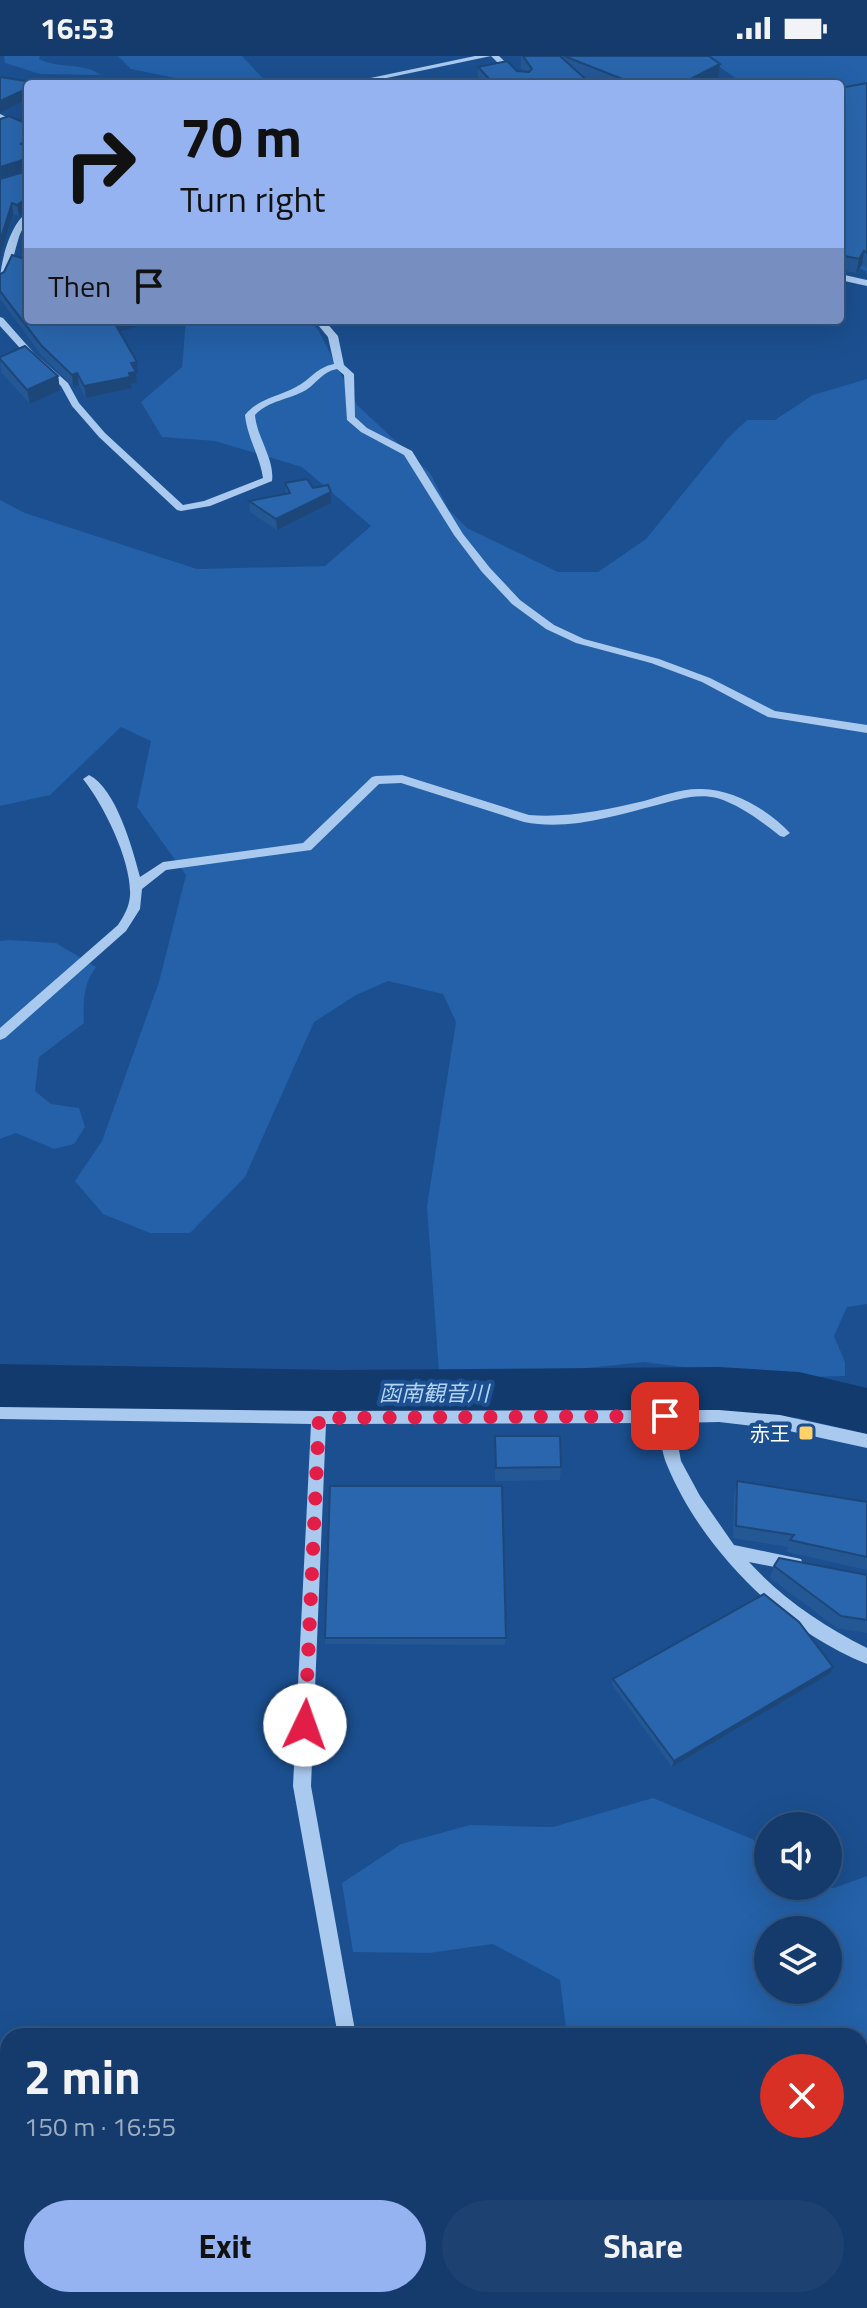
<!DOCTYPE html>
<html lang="en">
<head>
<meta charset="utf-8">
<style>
  :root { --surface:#143b6b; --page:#1d4271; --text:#f1f3f6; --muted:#9dadc1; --line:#33557e; --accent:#95b2f1 }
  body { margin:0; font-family:"Titillium Web","Noto Sans JP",sans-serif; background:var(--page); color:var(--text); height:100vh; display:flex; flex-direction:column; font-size:30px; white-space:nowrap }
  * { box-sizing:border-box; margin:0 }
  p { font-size:26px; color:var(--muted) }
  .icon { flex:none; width:44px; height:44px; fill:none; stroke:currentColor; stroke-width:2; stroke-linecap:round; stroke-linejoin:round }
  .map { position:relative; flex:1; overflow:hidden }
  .panel { position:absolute; left:0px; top:1972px; width:868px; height:280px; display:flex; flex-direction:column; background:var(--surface); border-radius:24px 24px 0 0; box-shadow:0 8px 32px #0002,0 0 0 2px var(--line) }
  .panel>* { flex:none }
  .guide { position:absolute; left:24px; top:24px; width:820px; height:244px; border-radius:8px; box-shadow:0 8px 32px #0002,0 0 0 2px var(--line); background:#95b2f1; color:#111; overflow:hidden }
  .fabs { position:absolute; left:754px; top:1756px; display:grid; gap:16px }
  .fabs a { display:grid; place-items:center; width:88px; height:88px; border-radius:50%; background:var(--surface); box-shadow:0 8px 32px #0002,0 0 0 2px var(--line); font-size:40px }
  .pin { position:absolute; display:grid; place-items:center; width:68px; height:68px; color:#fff; margin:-34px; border-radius:16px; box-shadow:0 4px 12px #0006 }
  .me { position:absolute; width:88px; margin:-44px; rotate:3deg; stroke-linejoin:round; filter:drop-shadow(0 0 6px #0008) }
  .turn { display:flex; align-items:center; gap:28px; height:168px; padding:0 24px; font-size:36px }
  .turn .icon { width:104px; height:104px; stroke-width:2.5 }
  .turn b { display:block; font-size:56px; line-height:68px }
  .then { display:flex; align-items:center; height:76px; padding:0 24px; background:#0003; gap:16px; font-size:30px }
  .round { display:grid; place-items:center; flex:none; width:84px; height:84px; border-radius:42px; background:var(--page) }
  .overview { display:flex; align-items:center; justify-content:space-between; height:136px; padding:0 24px }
  h1 { font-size:48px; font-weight:700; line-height:60px }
  .button { display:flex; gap:16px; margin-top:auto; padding:16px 24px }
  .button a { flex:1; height:92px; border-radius:48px; background:var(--accent); color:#111; font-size:32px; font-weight:700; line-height:92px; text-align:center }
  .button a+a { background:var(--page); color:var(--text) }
  .status { display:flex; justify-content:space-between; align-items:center; height:56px; padding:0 40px; background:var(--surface); direction:ltr }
  .status svg { height:22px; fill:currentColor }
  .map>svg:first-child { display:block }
</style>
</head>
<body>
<div class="status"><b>16:53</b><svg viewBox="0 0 49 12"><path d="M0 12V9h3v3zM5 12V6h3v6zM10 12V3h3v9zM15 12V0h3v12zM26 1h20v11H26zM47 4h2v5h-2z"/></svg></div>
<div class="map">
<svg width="867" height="2252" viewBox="0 0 867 2252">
  <rect width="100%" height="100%" fill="#1b4f8f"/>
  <!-- green -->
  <g fill="#2461a8" fill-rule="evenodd">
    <path d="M4 0H40L39 3C58 13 83 6 101 19L40 18 5 7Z"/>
    <polygon points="118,0 242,0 268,28 197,28 190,22 180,23 131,13"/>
    <polygon points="704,0 867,0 867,216 840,203 840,28 744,28"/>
    <polygon points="186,264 310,264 318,274 357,349 430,417 449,454 467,472 558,516 598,516 646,483 728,382 747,364 775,364 813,339 867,323 867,1248 847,1251 834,1280 845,1306 845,1320 764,1322 644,1306 521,1319 439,1317 427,1150 456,966 443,938 388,925 356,939 314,966 245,1121 190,1177 150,1177 103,1158 75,1125 102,1085 159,926 186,819 137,751 151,685 121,671 50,739 0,750 0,444 25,457 197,513 325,510 371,470 302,411 215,385 162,381 141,346 182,311"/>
    <path d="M9 884 56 887 96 911C83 928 83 946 84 967L39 1001 35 1035 51 1048 79 1052 85 1071 74 1088 54 1093 16 1077 0 1083V885Z"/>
    <path d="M653 1742 752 1783 768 1799V1830L834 1832 867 1820V2252H460L454 2244H860V1980H567L560 1924 493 1888 429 1897 353 1896 342 1827 401 1788 470 1769 553 1771ZM828 1874V1934H768V1874Z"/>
    <polygon points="0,2010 8,2012 8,2244 177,2244 172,2252 0,2252"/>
  </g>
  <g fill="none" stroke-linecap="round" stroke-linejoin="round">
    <!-- river -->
    <polygon fill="#123a6d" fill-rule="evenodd" points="0,1308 337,1314 719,1311 799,1316 867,1332 867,1378 799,1362 719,1357 337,1360 0,1354"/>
    <!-- minor -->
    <g fill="#a9c9ee" fill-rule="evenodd">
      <polygon points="475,0 491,0 358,28 342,28"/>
      <polygon points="491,0 499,0 528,28 519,28"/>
      <polygon points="0,58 28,71 28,76 0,63"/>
      <path d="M28 156C28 166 22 172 19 181 14 197 12 212 3 226L0 227C0 207 10 167 28 156Z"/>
      <polygon points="840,218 867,224 867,230 840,224"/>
      <path d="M0 261 3 262 34 297 68 327 79 347 105 377 183 449 204 445 263 422C260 400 247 381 245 359 259 342 278 341 296 331 310 324 317 311 334 308L328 281 314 264H324L338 280 344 309 354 318 355 361 367 372 412 395 463 478 490 512 520 544 554 569 584 583 659 603 710 622 775 655 867 669V677L768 661 702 626 651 607 576 587 546 573 512 548 482 516 454 479 404 399 361 376 347 364 344 319 337 313C323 315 317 327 306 334 289 344 269 344 255 359 257 382 275 403 272 425L210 450 181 455 177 454 99 381 72 350 61 330 28 301 0 270Z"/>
      <path d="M89 719C116 732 133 794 140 821L163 806 303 787 372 721 376 720 402 719 529 759C568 762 606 754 644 745 662 740 680 733 698 733 730 731 769 754 790 777L784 781 780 780C761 765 740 749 717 742 696 737 677 744 657 749 615 760 567 775 524 766L401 727 379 728 311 794 166 814 142 833 140 853 126 875 5 982 0 984V972L118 869C124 860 129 851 130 840 132 806 104 749 83 723Z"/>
      <path d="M0 1351 319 1355 719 1354 780 1359 867 1378V1392L780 1373 719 1366 674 1367 681 1405 700 1440 734 1489 801 1503 803 1508 801 1513 795 1515 749 1506C783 1543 822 1569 867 1592V1608C783 1575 701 1492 667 1409 661 1396 661 1380 659 1367L326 1368 311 1730 356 1980H338L293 1730 311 1368 0 1363Z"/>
    </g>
  </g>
  <!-- wall -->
  <g fill="#245895">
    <polygon points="521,0 709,0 720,8 718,24 709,28 595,28 587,25 591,28 480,28 478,26 478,11 523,15 521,13"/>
    <polygon points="867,27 867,212 862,209 856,217 840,214 840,32"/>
    <polygon points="28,55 28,156 28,153 19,160 13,158 1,198 0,206 0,123 27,114 0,122 27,68 25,56"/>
    <polygon points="0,218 28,264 136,271 120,276 137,306 138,318 136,318 137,327 131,328 132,332 86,342 79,329 73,330 42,300 0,243"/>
    <polygon points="0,301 58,320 60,334 30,348 1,316"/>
    <polygon points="285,427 313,432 331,447 277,474 250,456 249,445 286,438"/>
    <polygon points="495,1380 561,1411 560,1424 495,1425"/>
    <polygon points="737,1425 867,1446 867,1514 787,1496 788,1491 733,1482 734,1438"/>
    <polygon points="774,1510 867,1519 867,1577 837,1572 770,1522"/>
    <polygon points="325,1582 506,1582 505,1589 325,1588"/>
    <polygon points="833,1611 831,1617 672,1711 612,1629 613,1623"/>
  </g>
  <!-- shaded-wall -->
  <g fill="#1d4779">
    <polygon points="720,8 718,24 709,28 681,28"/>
    <polygon points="28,32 28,43 0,57 0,45"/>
    <polygon points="26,103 27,114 0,122 0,111"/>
    <polygon points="27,142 28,153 19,160 17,149"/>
    <polygon points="12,147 13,158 1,198 0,206 0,185"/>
    <polygon points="864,195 862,209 856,217 859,203"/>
    <polygon points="121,264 136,264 136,271 115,277 114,266"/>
    <polygon points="419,264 430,264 419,269"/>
    <polygon points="137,306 138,318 136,318 137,327 131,328 132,332 86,342 84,330 129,317 131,307"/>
    <polygon points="77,317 79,329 73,330 72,319"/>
    <polygon points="58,320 60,334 30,348 27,334"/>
    <polygon points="331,436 331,447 277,474 276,463"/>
    <polygon points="833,1611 831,1617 672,1711 674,1705"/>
  </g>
  <!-- building -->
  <g fill="#2a66ad" stroke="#1d4779" stroke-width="2">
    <polygon points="523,0 560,0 591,28 494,28 478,11 507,5 517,15 529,16 532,13"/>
    <polygon points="564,0 709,0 720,8 681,28 635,28"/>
    <polygon points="0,21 38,27 28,28 28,32 0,45"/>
    <polygon points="867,27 867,197 864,195 859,203 840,199 840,32"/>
    <polygon points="9,60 27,68 28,65 28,85 20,88 28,88 28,105 26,103 0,111 0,63"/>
    <polygon points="28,112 28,144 27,142 17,149 12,147 0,185 0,123 27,115"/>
    <polygon points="12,199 28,204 28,264 121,264 114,266 137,306 131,307 136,316 129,317 130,321 84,330 77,317 72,319 41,289 0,235 0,218 4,216"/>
    <polygon points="25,290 58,320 27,334 0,303 0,301"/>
    <polygon points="307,423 313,432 328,429 331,436 276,463 249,445 290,437 285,427"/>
    <polygon points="495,1380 560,1380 561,1411 496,1412"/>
    <polygon points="737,1425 867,1446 867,1501 790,1484 794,1479 736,1470"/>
    <polygon points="330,1430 502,1430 506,1582 325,1582"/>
    <polygon points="779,1502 867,1519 867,1564 841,1560 774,1510"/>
    <polygon points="764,1538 799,1566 833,1611 674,1705 613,1623"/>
  </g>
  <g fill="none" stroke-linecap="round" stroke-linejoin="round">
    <!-- route -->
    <polyline stroke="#e11d48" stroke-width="14" stroke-dasharray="0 25.2" points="305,1669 319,1362 665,1360"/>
  </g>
  <!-- markers -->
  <rect fill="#ffd166" stroke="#1b4f8f" stroke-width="3" x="798" y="1369" width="16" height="16" rx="4"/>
  <g text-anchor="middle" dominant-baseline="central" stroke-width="8" stroke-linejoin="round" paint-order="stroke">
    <!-- poi labels -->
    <g font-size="20" fill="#fff" stroke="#1b4f8f" text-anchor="end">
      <text x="790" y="1377">赤王</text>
    </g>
    <!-- water labels -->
    <g font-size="22" font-style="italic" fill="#b5d3f5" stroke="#1b4f8f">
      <text x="434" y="1337">函南観音川</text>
    </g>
  </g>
</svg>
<div class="fabs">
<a><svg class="icon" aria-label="sound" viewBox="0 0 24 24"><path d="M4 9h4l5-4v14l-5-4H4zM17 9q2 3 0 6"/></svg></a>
<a><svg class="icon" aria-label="layers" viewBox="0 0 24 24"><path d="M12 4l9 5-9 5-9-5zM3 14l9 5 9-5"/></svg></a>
</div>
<div class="pin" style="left:665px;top:1360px;background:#d93025"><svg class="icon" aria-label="arrive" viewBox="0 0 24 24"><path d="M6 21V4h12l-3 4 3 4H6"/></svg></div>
<svg class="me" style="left:305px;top:1669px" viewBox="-20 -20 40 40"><circle r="19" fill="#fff"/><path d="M0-13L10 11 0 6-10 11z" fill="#e11d48"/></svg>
<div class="guide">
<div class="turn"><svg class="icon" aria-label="right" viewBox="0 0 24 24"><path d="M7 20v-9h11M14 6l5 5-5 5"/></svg><div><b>70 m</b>Turn right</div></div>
<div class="then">Then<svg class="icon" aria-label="arrive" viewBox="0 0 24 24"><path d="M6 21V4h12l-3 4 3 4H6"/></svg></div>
</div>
<section class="panel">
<div class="overview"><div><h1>2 min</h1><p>150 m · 16:55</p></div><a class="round" style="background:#d93025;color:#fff"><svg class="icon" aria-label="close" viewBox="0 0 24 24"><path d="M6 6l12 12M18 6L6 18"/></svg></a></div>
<div class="button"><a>Exit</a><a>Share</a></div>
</section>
</div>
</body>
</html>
